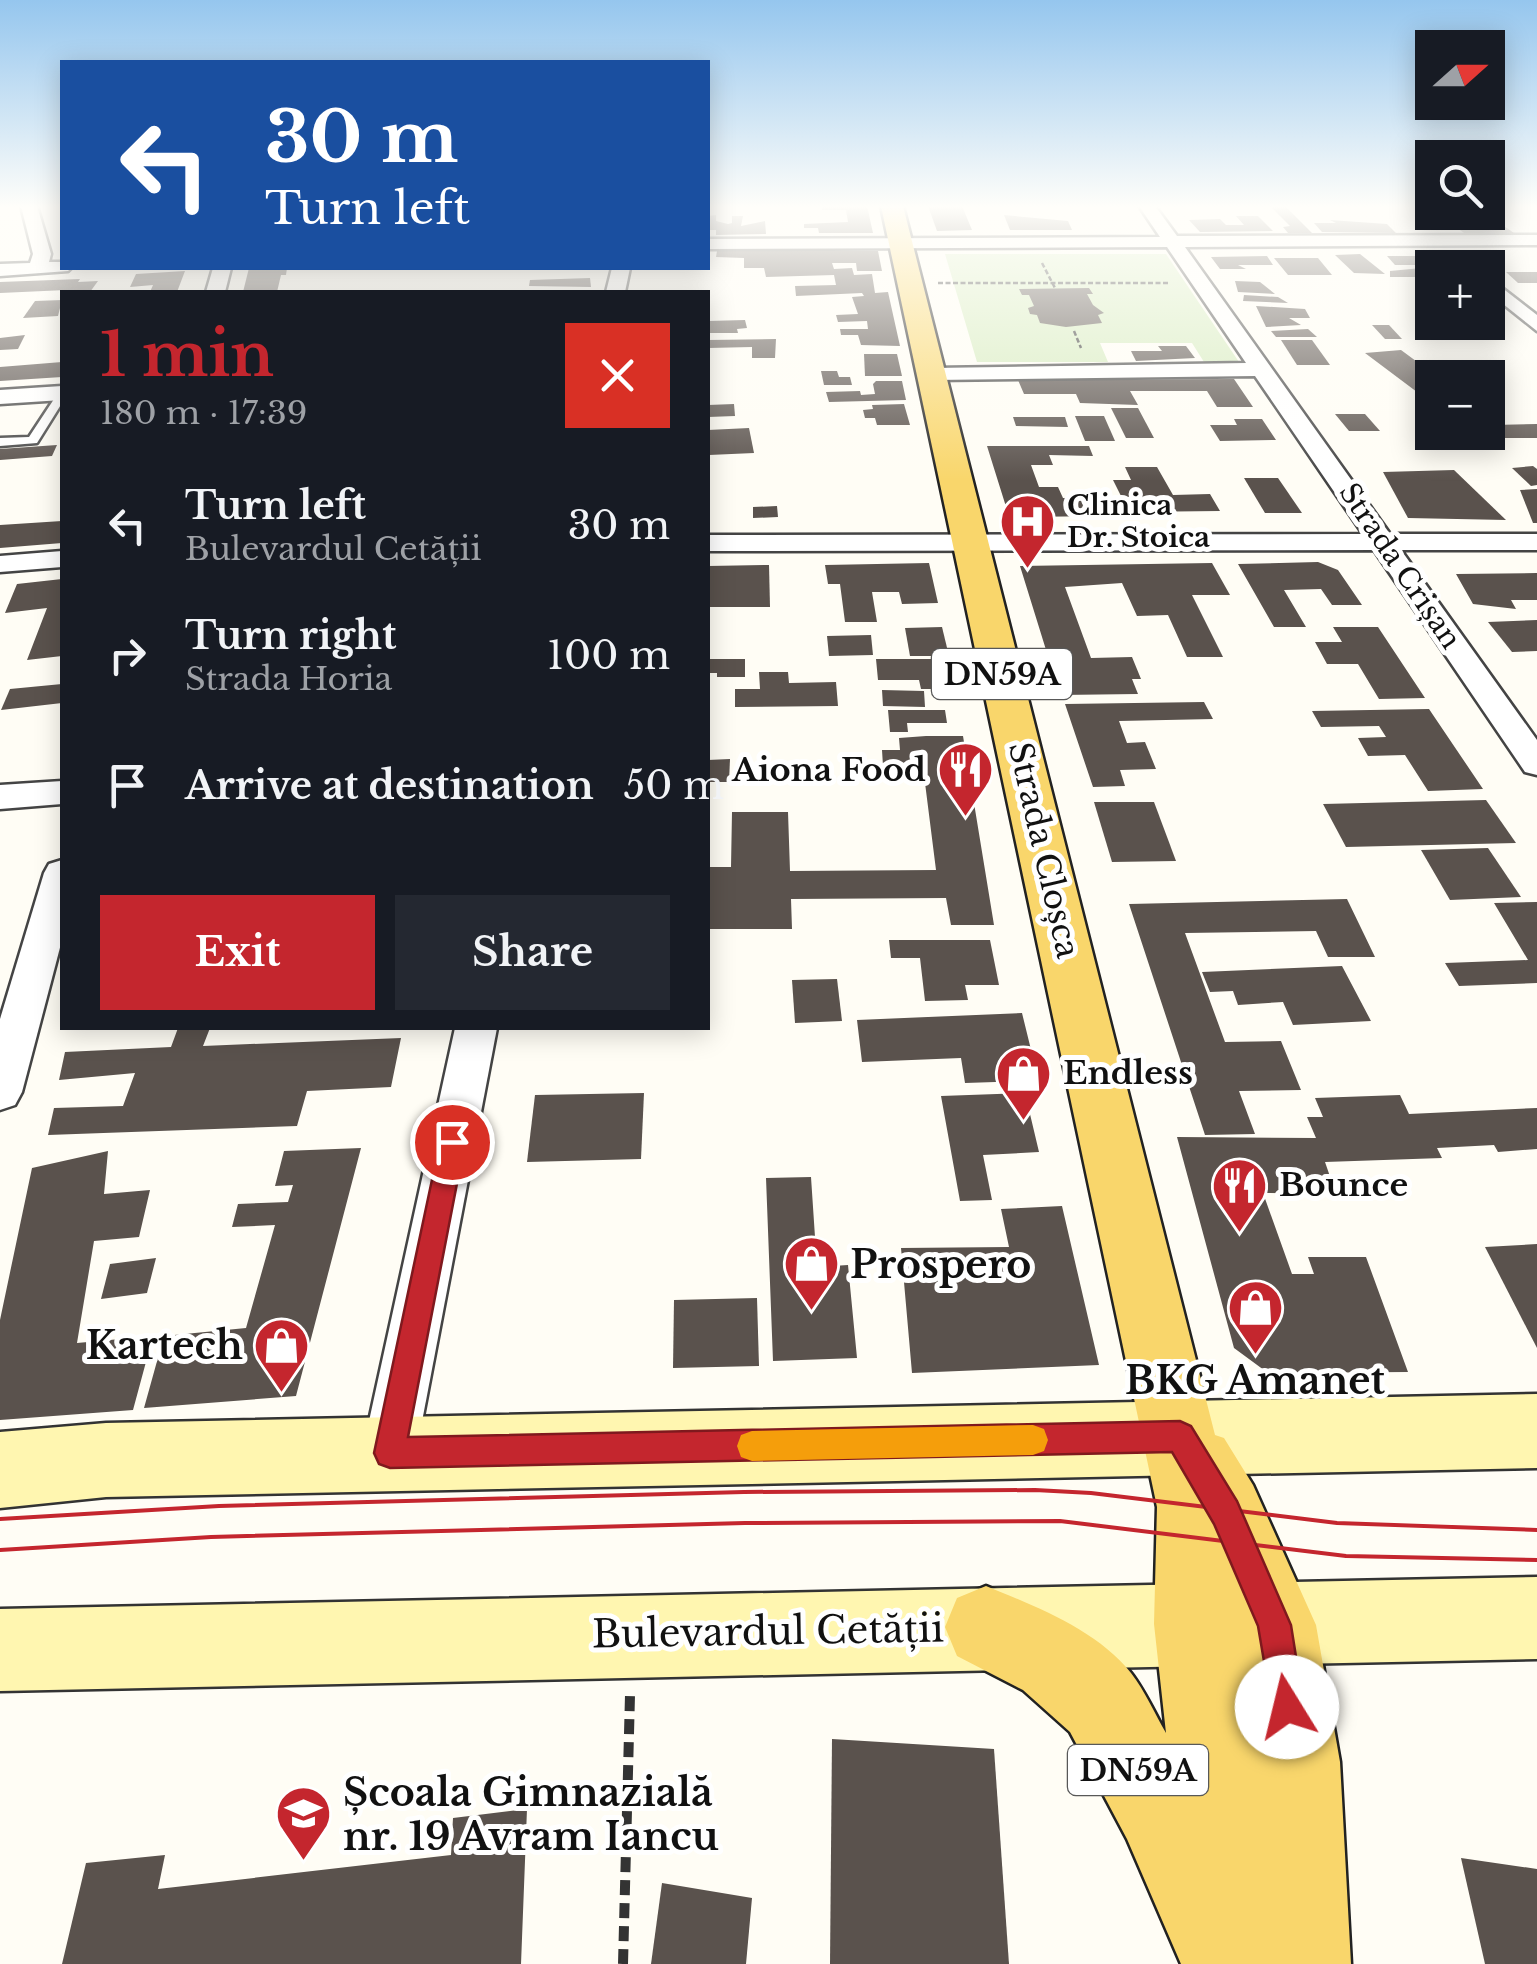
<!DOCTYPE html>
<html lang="en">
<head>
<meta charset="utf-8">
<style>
  :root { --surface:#171b24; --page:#242831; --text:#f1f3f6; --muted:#9ea1a6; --accent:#c4262e }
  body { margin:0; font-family:"Libre Baskerville",serif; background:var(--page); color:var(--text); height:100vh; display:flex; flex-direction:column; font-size:38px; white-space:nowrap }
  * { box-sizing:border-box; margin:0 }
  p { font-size:32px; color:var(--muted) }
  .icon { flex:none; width:55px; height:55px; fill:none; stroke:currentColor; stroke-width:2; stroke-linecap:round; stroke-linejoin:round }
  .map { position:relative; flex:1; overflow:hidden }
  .side { position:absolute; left:60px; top:290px; width:650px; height:740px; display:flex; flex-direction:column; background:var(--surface); border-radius:0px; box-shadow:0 5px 25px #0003 }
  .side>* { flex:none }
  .guide { position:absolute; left:60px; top:60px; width:650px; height:210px; border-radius:0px; box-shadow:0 5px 25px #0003; background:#1a4fa0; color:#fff; overflow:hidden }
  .needle { width:65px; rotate:69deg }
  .buttons { position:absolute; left:1415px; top:30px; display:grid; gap:20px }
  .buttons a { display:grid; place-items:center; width:90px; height:90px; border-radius:0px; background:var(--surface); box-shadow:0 5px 25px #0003; font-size:50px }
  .pin { position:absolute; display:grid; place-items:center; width:85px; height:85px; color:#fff; margin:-42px; border:5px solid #fff; border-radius:50%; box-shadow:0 2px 10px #0007 }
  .me { position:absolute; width:110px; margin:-55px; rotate:351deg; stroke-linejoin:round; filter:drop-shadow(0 0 8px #0008) }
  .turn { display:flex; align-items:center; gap:35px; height:210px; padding:0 40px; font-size:45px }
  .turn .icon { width:130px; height:130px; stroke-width:2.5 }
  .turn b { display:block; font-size:70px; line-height:85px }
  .round { display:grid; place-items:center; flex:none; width:105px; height:105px; border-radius:0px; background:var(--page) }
  .head { display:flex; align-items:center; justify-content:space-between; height:170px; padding:0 40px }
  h1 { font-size:60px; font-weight:800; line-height:75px; color:var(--accent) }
  .primary-button { display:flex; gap:20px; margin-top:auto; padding:20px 40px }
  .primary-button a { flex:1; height:115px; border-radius:0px; background:var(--accent); color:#fff; font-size:40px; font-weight:800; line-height:115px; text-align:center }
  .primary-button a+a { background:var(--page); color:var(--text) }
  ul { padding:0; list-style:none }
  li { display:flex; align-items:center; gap:30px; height:130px; padding:0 40px }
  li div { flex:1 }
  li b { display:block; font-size:38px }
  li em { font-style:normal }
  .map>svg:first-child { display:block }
</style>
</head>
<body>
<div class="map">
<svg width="1537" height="1964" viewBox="0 0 1537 1964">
  <rect width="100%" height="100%" fill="#fffdf5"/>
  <!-- green -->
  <polygon fill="#d5ebbd" points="945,254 1166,254 1239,362 1204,362 1192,343 1100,343 1108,362 977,362"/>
  <!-- building -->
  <g fill="#5a524d">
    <polygon points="822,206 867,206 873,233 819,233 818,228 804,228 804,224 848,222 846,210 822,210"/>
    <polygon points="928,206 962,206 972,230 937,231"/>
    <polygon points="1271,207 1286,207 1312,233 1288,233 1283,227 1290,226"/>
    <polygon points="716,215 716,221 728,224 732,223 732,216 743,216 741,226 765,221 766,234 716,235 716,230 708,230 708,216"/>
    <polygon points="1004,215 1068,221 1072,230 1010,230"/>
    <polygon points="1236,216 1258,216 1273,231 1200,232 1189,220 1220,219 1226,225 1244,225"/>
    <polygon points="1330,220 1387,224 1396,233 1322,232 1314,223 1336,223"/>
    <polygon points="1452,224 1501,224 1514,233 1464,233"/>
    <polygon points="717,251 878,251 882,271 857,271 856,263 832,263 834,269 852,268 854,275 872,274 875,293 888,292 900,346 861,345 858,335 841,335 840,329 868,329 867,321 838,322 836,315 858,314 852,297 864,296 862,293 796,296 795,286 836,285 834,275 766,277 764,268 744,268 744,258 716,257"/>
    <polygon points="1360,254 1385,274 1354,273 1335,255"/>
    <polygon points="1267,256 1273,265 1238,265 1246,269 1220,269 1211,257"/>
    <polygon points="1387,256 1422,256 1432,265 1395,265"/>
    <polygon points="1274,258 1318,258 1332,275 1288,275"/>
    <polygon points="1432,267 1432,289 1418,277 1390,277 1390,271"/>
    <polygon points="249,268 287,268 286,275 281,275 277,292 243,292"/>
    <polygon points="185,271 177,292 150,292 153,285 130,287 136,274"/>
    <polygon points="1506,272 1537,272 1537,283 1518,283"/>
    <polygon points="590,278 591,287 529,286 530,280"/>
    <polygon points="80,279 78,282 98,281 90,292 65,292 66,290 0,293 0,282"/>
    <polygon points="1235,281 1260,282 1275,294 1238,292"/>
    <polygon points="1089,288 1093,294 1087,294 1093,305 1104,313 1098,315 1102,323 1066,327 1040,323 1037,315 1030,314 1028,308 1034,306 1029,295 1022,295 1019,289"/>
    <polygon points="1244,295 1278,297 1288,303 1243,301"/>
    <polygon points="62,300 58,316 23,318 35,301"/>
    <polygon points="1256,306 1305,309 1310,318 1289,318 1301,325 1266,327"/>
    <polygon points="745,320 747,328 737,329 738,333 708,333 708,321"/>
    <polygon points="1372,325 1389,325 1402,339 1385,339"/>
    <polygon points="1308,329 1317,337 1276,337 1271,331"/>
    <polygon points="25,335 18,349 0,350 0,338"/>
    <polygon points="776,339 775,358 752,358 752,347 708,348 708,340"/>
    <polygon points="1281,340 1312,340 1330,365 1297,365"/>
    <polygon points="1158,346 1186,346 1195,358 1136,361 1131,351 1162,351"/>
    <polygon points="1401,350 1439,378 1432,378 1432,398 1417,392 1365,353"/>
    <polygon points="864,354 897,354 902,376 865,376"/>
    <polygon points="62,362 62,377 0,381 0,367"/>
    <polygon points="821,371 837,371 839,377 850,377 852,385 824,385"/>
    <polygon points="1234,379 1253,407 1217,407 1207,391 1130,391 1138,405 1080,403 1076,394 1024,394 1018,380"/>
    <polygon points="876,381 902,381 906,400 829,402 826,392 860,391 861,395 875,394 873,384"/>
    <polygon points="734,404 735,416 708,417 708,405"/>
    <polygon points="904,404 910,425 877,425 875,418 865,418 863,410 873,409 872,405"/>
    <polygon points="1111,408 1138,408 1154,438 1126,438"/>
    <polygon points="1335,414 1365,414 1380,431 1349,431"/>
    <polygon points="1075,416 1104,416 1115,441 1085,441"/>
    <polygon points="1013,417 1065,417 1068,427 1016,426"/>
    <polygon points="1234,419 1262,419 1276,440 1220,441 1210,425 1237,425"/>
    <polygon points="1537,424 1537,438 1498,438 1493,425"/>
    <polygon points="749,428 754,453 709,455 708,430"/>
    <polygon points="57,445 52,456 0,460 0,449"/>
    <polygon points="987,446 1089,446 1093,456 1049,455 1053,465 1031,465 1039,487 1058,487 1063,498 1104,497 1113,516 1016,517 1008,513"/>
    <polygon points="1533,466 1537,469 1537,485 1531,486 1512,468"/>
    <polygon points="1125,467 1157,467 1173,495 1210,494 1220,511 1129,512 1113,480 1131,480"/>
    <polygon points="1454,470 1506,520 1408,518 1383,472"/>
    <polygon points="1244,478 1278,478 1302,513 1265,513"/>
    <polygon points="1537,489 1537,523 1533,523 1520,490"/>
    <polygon points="777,506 778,517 753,518 753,507"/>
    <polygon points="62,521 62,543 0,548 0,525"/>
    <polygon points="1318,562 1338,570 1362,605 1332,605 1321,589 1284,590 1306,627 1274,627 1238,564"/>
    <polygon points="929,563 938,603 902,604 899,592 872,592 877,622 845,622 840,584 828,584 825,565"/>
    <polygon points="1212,563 1230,595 1192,595 1223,657 1187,657 1168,615 1137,616 1122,583 1065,587 1091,658 1132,657 1141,679 1132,679 1138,694 1060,695 1020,566"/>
    <polygon points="769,565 770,607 708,607 708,566"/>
    <polygon points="1537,573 1537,600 1511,600 1516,609 1473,604 1456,574"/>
    <polygon points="62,579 62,656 27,660 47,608 5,613 17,584"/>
    <polygon points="1537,620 1537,651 1512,652 1488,622"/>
    <polygon points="942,627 949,656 910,656 905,628"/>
    <polygon points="1333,627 1378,627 1425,698 1379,699 1358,664 1327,664 1315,642 1342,642"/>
    <polygon points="871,635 873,655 829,656 827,636"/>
    <polygon points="708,659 745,659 745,677 717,677 717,673 708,673"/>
    <polygon points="876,659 950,659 956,689 921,689 919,680 878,680"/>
    <polygon points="759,672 788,672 789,683 836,682 838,706 735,707 735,689 760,689"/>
    <polygon points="62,684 62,703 1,710 10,689"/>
    <polygon points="882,690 924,691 925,707 883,706"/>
    <polygon points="1204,702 1213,719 1119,721 1127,743 1145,742 1156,769 1120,770 1125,786 1093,787 1065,704"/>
    <polygon points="1429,709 1483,789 1428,791 1405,755 1368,756 1358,738 1386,737 1379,726 1321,727 1312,711"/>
    <polygon points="888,710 945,710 947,723 907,723 908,732 890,732"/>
    <polygon points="926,736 963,736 994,925 951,925 946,898 791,899 792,929 708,929 708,867 731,867 732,812 788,812 790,871 936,870 923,767 883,766 882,750 900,750 899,738"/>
    <polygon points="730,759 729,782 708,782 708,760"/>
    <polygon points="1486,800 1516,843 1346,847 1323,804"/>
    <polygon points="1094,802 1154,802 1176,861 1112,862"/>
    <polygon points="1488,848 1521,897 1450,900 1421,850"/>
    <polygon points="1347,899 1375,957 1328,957 1316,931 1185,933 1225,1042 1281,1041 1301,1090 1239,1091 1255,1134 1205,1135 1129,904"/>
    <polygon points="1537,902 1537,983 1459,986 1445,963 1528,960 1494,903"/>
    <polygon points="889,940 990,940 999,985 965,985 968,1000 925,1001 920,958 891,958"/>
    <polygon points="1342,966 1371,1021 1293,1025 1283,1002 1238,1005 1233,991 1210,992 1202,972"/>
    <polygon points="837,979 842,1021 795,1023 792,980"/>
    <polygon points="1022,1013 1035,1066 1021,1066 1024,1081 965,1083 961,1058 862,1062 857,1020"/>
    <polygon points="178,1028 210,1028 203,1046 401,1038 391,1087 307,1091 297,1126 48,1135 54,1108 123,1106 135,1073 59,1080 65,1052 171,1047"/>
    <polygon points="644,1093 641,1159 527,1162 535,1095"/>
    <polygon points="1025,1093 1039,1152 983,1155 992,1200 960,1201 941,1096"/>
    <polygon points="1400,1095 1409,1114 1537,1108 1537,1149 1498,1152 1494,1145 1437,1148 1442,1158 1325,1162 1336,1194 1263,1193 1292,1274 1314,1274 1308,1257 1366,1257 1408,1372 1268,1373 1234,1348 1177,1137 1316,1138 1307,1117 1323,1117 1315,1098"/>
    <polygon points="361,1148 296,1396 144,1408 164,1336 246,1328 275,1225 232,1227 238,1204 288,1202 293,1185 275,1186 284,1151"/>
    <polygon points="108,1151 104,1194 150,1190 139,1237 94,1241 77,1343 153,1336 133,1410 0,1420 0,1320 32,1168"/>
    <polygon points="811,1177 817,1267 848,1265 857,1358 773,1361 766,1178"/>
    <polygon points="1062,1206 1099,1365 912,1373 901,1248 1009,1247 1001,1209"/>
    <polygon points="1537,1244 1537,1348 1485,1247"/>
    <polygon points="156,1258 147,1293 101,1299 110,1264"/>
    <polygon points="757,1298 759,1366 673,1368 674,1300"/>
    <polygon points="832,1739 994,1749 1009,1964 830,1964"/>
    <polygon points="527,1809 521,1964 62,1964 86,1863 165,1855 158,1889 451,1855 453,1818"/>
    <polygon points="1461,1858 1537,1869 1537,1964 1485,1964"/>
    <polygon points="662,1883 752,1898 746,1964 651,1964"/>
  </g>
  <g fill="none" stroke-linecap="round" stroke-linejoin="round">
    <defs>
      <polygon id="lane" points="62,392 62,403 37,443 0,446 0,438 29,437 58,393"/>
      <g id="street">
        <polygon points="21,206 37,206 51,254 49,262 62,262 62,268 71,268 68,271 0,276 0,264 30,263 33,254"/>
        <polygon points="1139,206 1155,206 1177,236 1537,235 1537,245 1185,247 1390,534 1537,534 1537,550 1401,550 1537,740 1537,775 1525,772 1374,550 708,551 708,535 1363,534 1255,376 934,380 923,374 934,368 1246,363 1167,247 708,249 708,239 1160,237"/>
        <polygon points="213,268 231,268 225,292 206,292"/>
        <polygon points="612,268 630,268 625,292 606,292"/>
        <polygon points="1488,277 1537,315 1537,331 1488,292"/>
        <polygon points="62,386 62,400 0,404 0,390"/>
        <polygon points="62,551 62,567 0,572 0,556"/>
        <polygon points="62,781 62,804 0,809 0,785"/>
        <polygon points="62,860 62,940 22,1092 15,1105 0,1110 0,1019 44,873 49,864"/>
        <polygon points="455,1028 497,1028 416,1453 408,1472 389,1480 370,1472 362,1453"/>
      </g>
      <g id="secondary">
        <polygon points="1537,1394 1537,1468 106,1497 0,1508 0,1432 106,1423"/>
        <polygon points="1537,1577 1537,1659 0,1691 0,1609"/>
      </g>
      <path id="primary" d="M881 206H903L1215 1435 1224 1438 1253 1485 1316 1625 1340 1762 1351 1964H1181L1127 1839 1070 1732 1023 1690 957 1656 945 1627 957 1598 986 1586C1035 1606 1097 1630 1131 1673 1145 1691 1155 1714 1166 1733L1154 1624 1157 1507Z"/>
    </defs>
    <!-- lane casing -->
    <use href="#lane" stroke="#444" stroke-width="5"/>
    <!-- street casing -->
    <use href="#street" stroke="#444" stroke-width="5"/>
    <!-- secondary casing -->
    <use href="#secondary" stroke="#333" stroke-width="5"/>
    <!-- primary casing -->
    <use href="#primary" stroke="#222" stroke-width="5"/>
    <!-- path-far1 -->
    <g stroke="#333" stroke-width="2.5" stroke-dasharray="5 2.5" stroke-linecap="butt">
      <polyline points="1042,263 1055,288"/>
      <polyline points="938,283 1170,283"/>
      <polyline points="1074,331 1081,348"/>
    </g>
    <!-- path -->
    <polyline stroke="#333" stroke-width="10" stroke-dasharray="15 8" stroke-linecap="butt" points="623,1964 630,1695"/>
    <!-- lane -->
    <use href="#lane" fill="#fff" fill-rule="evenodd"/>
    <!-- street -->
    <use href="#street" fill="#fff" fill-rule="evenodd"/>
    <!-- secondary -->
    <use href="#secondary" fill="#fff6b0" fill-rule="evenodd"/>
    <!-- primary -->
    <use href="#primary" fill="#f9d66b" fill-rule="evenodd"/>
    <!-- tram -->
    <g stroke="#c4262e" stroke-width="4">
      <polyline points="0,1519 219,1506 744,1492 1035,1490 1091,1493 1337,1523 1537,1530"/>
      <polyline points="0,1550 211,1537 745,1523 1060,1521 1346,1556 1537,1560"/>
    </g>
  </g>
  <!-- sky -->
  <linearGradient id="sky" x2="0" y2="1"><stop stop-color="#95c6ee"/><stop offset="0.43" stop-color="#fffefa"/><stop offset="1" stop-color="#fffefa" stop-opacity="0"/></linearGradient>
  <rect width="1537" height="481" fill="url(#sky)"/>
  <!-- route -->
  <polygon fill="#c4262e" stroke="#7f191e" stroke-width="2.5" points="452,1130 462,1134 465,1142 408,1437 1180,1421 1191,1426 1237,1501 1291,1625 1304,1707 1299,1720 1287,1725 1274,1720 1258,1626 1214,1524 1172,1452 390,1468 379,1464 374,1453 440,1142 443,1134"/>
  <!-- slow -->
  <polygon fill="#f59e0b" points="1033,1425 1044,1429 1048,1440 1044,1451 1033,1455 752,1461 741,1457 737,1446 741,1435 752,1431"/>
  <!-- icons -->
  <defs>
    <symbol id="hospital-pin" viewBox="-11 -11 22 30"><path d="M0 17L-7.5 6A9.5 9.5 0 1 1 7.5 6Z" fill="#c4262e" stroke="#fff"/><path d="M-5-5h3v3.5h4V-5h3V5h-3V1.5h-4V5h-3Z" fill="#fff"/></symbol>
    <symbol id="restaurant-pin" viewBox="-11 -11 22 30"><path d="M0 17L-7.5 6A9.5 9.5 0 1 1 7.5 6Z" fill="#c4262e" stroke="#fff"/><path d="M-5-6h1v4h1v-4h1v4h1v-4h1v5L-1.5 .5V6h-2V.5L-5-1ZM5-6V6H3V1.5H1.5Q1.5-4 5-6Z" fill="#fff"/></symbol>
    <symbol id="shop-pin" viewBox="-11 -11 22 30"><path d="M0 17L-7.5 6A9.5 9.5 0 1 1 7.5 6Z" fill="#c4262e" stroke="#fff"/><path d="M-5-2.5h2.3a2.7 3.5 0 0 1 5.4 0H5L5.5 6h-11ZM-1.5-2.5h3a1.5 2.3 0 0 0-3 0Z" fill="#fff"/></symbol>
    <symbol id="school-pin" viewBox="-11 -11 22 30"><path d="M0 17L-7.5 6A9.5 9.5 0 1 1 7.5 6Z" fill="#c4262e" stroke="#fff"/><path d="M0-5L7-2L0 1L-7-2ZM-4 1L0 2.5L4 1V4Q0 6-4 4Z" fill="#fff"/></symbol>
  </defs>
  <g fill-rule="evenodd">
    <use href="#hospital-pin" x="996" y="490" width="63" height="86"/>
    <use href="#restaurant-pin" x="934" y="738" width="63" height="86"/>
    <use href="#shop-pin" x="992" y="1042" width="63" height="86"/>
    <use href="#restaurant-pin" x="1208" y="1154" width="63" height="86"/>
    <use href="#shop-pin" x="780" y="1232" width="63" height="86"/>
    <use href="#shop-pin" x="1224" y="1276" width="63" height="86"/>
    <use href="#shop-pin" x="250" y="1314" width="63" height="86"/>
    <use href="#school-pin" x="272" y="1782" width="63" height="86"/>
  </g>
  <g text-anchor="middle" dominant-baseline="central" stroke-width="10" stroke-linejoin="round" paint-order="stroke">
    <!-- far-poi labels -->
    <g font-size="28" font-weight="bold" fill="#111" stroke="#fff" text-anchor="start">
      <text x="1067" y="505">Clinica<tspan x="1067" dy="32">Dr. Stoica</tspan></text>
    </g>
    <!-- far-street labels -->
    <g font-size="28" fill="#111" stroke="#fff">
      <text transform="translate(1400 566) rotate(56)">Strada Crișan</text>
    </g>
    <!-- shield labels -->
    <g fill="#fff" stroke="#585858" stroke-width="2.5">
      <rect x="932" y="649" width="140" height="50" rx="8"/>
      <rect x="1068" y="1745" width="140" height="50" rx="8"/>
    </g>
    <g font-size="30" font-weight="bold" fill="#111">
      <text x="1002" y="674">DN59A</text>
      <text x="1138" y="1770">DN59A</text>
    </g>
    <!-- poi labels -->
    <g font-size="32" font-weight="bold" fill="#111" stroke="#fff" text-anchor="start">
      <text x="926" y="770" text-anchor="end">Aiona Food</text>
      <text x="1063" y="1073">Endless</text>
      <text x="1279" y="1185">Bounce</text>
    </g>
    <!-- street labels -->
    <g font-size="32" fill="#111" stroke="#fff">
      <text transform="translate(1044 850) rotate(77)">Strada Cloșca</text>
    </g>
    <!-- near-poi labels -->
    <g font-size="38" font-weight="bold" fill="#111" stroke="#fff" text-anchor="start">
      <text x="850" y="1264">Prospero</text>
      <text x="243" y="1345" text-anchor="end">Kartech</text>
      <text x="1255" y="1380" text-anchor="middle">BKG Amanet</text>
      <text x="343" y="1792">Școala Gimnazială<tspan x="343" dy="44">nr. 19 Avram Iancu</tspan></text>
    </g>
    <!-- near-street labels -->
    <g font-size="38" fill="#111" stroke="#fff">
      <text transform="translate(768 1631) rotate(-1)">Bulevardul Cetății</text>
    </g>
  </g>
</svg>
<div class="buttons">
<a><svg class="needle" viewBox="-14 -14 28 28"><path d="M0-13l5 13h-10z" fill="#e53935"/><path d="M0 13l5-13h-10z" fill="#9ea1a6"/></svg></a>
<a><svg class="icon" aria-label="search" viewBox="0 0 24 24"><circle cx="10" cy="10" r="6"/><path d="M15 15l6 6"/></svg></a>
<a>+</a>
<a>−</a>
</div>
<div class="pin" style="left:452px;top:1142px;background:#d93025"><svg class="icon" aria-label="arrive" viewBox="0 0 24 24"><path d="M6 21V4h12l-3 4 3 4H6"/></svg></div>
<svg class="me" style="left:1287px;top:1707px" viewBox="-20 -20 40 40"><circle r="19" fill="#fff"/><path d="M0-13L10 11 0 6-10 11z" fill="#c4262e"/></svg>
<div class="guide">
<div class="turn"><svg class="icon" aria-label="left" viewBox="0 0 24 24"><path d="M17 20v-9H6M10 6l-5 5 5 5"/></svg><div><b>30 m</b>Turn left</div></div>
</div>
<section class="side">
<div class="head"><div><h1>1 min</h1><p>180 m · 17:39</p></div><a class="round" style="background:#d93025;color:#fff"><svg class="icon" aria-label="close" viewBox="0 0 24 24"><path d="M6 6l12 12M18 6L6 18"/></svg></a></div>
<ul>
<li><svg class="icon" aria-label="left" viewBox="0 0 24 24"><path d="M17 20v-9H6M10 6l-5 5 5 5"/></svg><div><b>Turn left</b><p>Bulevardul Cetății</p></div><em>30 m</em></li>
<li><svg class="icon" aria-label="right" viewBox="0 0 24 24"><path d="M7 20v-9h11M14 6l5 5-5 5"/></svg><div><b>Turn right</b><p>Strada Horia</p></div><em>100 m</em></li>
<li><svg class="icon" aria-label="arrive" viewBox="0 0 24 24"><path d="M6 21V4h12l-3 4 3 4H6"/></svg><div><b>Arrive at destination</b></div><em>50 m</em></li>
</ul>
<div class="primary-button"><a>Exit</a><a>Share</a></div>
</section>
</div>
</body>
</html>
